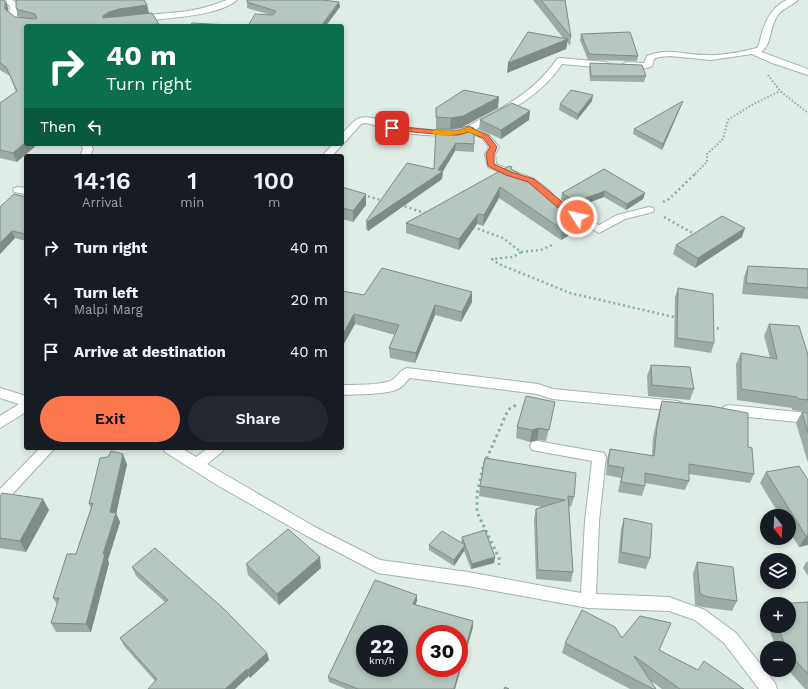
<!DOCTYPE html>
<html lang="en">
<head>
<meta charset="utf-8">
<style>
  :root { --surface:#171b24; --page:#242831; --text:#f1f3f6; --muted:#9ea1a6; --accent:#fc774e }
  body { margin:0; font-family:"Work Sans",sans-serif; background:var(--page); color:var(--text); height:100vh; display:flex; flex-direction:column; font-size:15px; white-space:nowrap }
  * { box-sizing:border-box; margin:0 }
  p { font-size:13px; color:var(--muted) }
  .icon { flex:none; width:22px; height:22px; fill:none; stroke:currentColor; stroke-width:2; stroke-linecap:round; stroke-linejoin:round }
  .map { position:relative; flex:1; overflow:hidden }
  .details { position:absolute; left:24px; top:154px; width:320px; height:296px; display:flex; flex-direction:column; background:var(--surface); border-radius:4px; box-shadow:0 2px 6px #0003 }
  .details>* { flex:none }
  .top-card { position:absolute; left:24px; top:24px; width:320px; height:122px; border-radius:4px; box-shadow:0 2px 6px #0003; background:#0b6e4f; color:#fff; overflow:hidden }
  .needle { width:26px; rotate:162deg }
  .buttons { position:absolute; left:760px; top:509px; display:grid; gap:8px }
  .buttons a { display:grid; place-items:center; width:36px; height:36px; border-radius:50%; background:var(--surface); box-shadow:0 2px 6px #0003; font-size:20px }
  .speed { position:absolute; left:356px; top:625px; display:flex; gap:8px; font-size:20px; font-weight:700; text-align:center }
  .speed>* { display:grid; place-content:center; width:52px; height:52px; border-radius:50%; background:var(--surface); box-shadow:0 2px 6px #0003; line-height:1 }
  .speed small { font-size:10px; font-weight:400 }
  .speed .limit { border:6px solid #d22; background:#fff; color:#111 }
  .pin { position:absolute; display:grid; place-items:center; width:34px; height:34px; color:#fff; margin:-17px; border-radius:8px; box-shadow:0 2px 6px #0006 }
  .me { position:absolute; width:44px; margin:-22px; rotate:305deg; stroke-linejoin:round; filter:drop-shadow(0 0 3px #0008) }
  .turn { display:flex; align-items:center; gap:14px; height:84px; padding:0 16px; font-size:18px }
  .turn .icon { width:52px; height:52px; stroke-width:2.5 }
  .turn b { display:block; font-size:28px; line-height:34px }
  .then { display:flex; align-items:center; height:38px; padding:0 16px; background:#0003; gap:8px; font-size:15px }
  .eta { display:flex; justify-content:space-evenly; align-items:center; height:68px; text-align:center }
  .eta b { font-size:24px; font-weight:600; line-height:28px }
  .action { display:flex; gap:8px; margin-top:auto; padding:8px 16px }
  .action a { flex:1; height:46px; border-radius:24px; background:var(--accent); color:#111; font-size:16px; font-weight:600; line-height:46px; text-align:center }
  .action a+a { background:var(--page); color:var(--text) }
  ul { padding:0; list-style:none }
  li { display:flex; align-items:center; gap:12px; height:52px; padding:0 16px }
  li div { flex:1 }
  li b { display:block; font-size:15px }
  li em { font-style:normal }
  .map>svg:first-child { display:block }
</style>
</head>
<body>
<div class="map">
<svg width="808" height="689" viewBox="0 0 808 689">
  <rect width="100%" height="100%" fill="#e0ece6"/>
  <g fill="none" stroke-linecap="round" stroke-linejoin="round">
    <defs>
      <g id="minor">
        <path d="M3 0H12L17 3V17L21 20 37 24 38 26C26 26 17 27 9 17L10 6Z"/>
        <path d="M227 0H237C220 16 166 18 143 21 130 22 119 26 106 26 118 15 170 14 188 11 201 9 214 5 227 0Z"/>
        <path d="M787 0H798C791 7 781 8 776 18 770 28 771 46 761 52L808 69V75L772 63 752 54 711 60 670 56 659 57 654 59 652 66C647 70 627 69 622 65L626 62 644 63 647 56C667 47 684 55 705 55 722 56 741 52 757 48 760 44 760 38 762 33 766 19 773 6 787 0Z"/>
        <path d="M560 58 606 62 610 65 606 68 562 64C541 96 509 111 476 129L488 134 499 147 495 154 496 164 534 179 550 191 551 193 550 195H542L528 183 488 167 485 154 489 147 482 138 469 132C451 139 410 134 391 131 382 129 373 123 364 123L361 124 345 142 342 143V134C347 129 352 121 360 118 370 115 382 122 392 125 404 128 444 132 456 130 465 129 474 123 481 119 512 103 537 88 557 59Z"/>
        <polygon points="342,143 343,144 332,156 322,156 333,144"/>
        <polygon points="81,144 91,144 93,149 90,156 80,156 83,149"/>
        <polygon points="18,187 26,188 26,194 14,192 13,190 14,188"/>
        <polygon points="649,207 653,208 654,210 653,212 625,219 599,233 564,212 569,209 573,210 599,225 617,215"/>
        <path d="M407 368 538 384 553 389 677 401 682 403 683 406 682 409 677 411 552 399 537 394 410 378C406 381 403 387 398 389 386 395 357 394 342 395V385C353 385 384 385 392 380 398 376 400 370 407 368Z"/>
        <polygon points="0,388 26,396 26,412 0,428 0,416 19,404 0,398"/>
        <polygon points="728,405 808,413 808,423 728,415 723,413 722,410 723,407"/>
        <polygon points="537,441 599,452 604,453 606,457 599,521 596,594 669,597 705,610 736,633 775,683 777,689 759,689 724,643 695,620 669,611 588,608 468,586 378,573 305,535 217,485 165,452 163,448 181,448 196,457 208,448 224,448 222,452 207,464 315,527 380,560 468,572 581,593 585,521 592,461 532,450 530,446 532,442"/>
        <polygon points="40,448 55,448 5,502 0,504 0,489"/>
      </g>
    </defs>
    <!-- minor casing -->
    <use href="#minor" stroke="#a2b4ad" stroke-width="2"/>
    <!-- path-far2 -->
    <g stroke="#7eb2a1" stroke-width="2" stroke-dasharray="1.5 2" stroke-linecap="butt">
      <polyline points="768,75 780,91 808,113"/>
      <polyline points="695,174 707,162 707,154 723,139 728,120 750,106 780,91"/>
    </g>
    <!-- path-far1 -->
    <g stroke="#7eb2a1" stroke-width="2.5" stroke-dasharray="2 3" stroke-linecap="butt">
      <polyline points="363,195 384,201"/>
      <polyline points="663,202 669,199 696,173"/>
      <polyline points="400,205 428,214"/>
      <polyline points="664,217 696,235"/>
      <polyline points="473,227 503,238 521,252 513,257 492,259 499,264 570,293 678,318"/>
      <polyline points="521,252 541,250 554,244"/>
      <polyline points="712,327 721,329"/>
    </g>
    <!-- path -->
    <g stroke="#7eb2a1" stroke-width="3" stroke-dasharray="2.5 3.5" stroke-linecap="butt">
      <polyline points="483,467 477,494 477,512 499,558 499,565"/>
      <polyline points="486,467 483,467 508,410 516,405"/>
    </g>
    <!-- minor -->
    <use href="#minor" fill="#fff" fill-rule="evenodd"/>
  </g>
  <!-- wall -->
  <g fill="#9caba4">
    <polygon points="0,0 8,8 8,12 15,17 20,17 18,16 16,8 147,5 149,13 159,24 159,26 26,26 17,162 0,158 0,103 16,92 10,76 0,70"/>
    <polygon points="533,0 565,0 571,37 570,46 567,42 566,49 507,73 564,39"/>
    <polygon points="247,2 339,2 340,7 271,15 247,8"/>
    <polygon points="581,34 638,56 637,61 588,60 580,40"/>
    <polygon points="590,63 646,76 644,82 590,81 589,69"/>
    <polygon points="592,101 577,120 559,110 560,104"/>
    <polygon points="681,106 662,150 633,134 634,129"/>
    <polygon points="436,108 498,108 462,127 474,144 474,152 455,151 443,171 442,179 368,231 366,229 366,221 434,169 449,129 436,129"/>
    <polygon points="530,111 529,120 501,139 479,129 480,120"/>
    <polygon points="511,169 582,228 561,240 499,198 483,226 477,224 459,250 406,233 406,223"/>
    <polygon points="604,169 645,193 643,199 626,210 604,197 574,208 561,199 562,193"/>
    <polygon points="342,187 366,205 353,222 342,219"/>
    <polygon points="26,197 26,241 15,238 0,254 0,207"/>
    <polygon points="742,237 695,268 673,254 676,245"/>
    <polygon points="748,266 808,269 808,299 742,294 744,277"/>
    <polygon points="678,288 714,343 711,353 674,347 675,297"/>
    <polygon points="342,291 364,295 472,292 472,302 461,322 435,315 415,363 390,358 389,348 395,335 355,324 342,347"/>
    <polygon points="769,324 808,355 808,412 792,410 792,408 737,400 736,364 741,353 770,358 764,336"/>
    <polygon points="651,365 694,389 690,400 648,396 647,376"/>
    <polygon points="662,401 748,447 754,474 750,483 689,474 689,481 685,490 645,483 645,486 642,496 618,492 621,478 606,475 607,459 610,449 652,456 653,437 659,411"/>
    <polygon points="555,402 546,441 537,440 530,442 516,438 517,427"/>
    <polygon points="802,412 808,413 808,463 796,423"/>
    <polygon points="485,458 574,497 571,507 569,506 573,572 571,582 536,579 534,519 536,509 543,507 479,496 480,486"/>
    <polygon points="127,464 116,513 120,522 108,560 109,563 91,632 56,632 51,623 57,604 53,598 76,554 91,508 89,504"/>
    <polygon points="766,472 808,480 808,545 799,547 789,531 789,516 780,516 760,483"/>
    <polygon points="0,496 49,510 26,552 0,548"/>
    <polygon points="624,518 650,558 646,569 618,563 621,529"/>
    <polygon points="462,537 495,557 494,563 471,569 464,551 454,566 429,550 429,545 461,543"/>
    <polygon points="697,562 737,601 732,611 702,607 695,605 693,573"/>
    <polygon points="806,562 808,562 808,576 803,568"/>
    <polygon points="246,564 321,568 279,605 248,575"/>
    <polygon points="132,567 267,653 269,660 250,678 249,676 155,681 124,646 120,638 165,602 136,576"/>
    <polygon points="417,601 415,605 473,627 455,689 346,689 329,682 328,677"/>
    <polygon points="808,602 808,689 805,689 788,670 789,670 789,648 776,648 768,626 789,626"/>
    <polygon points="767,609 767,625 763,615"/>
    <polygon points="622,638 659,650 698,670 744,689 662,689 651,681 656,689 630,689 562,653 565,643"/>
  </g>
  <!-- shaded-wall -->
  <g fill="#7f8b86">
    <polygon points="6,0 8,8 8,18 5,9"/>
    <polygon points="339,2 340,7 326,26 321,26"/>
    <polygon points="147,5 149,14 103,18 103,16 109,12 119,9"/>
    <polygon points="568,39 566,49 507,73 508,63"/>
    <polygon points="593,95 592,101 577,120 578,114"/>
    <polygon points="499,97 498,108 462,127 450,129 451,118"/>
    <polygon points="683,101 681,106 662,150 663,144"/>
    <polygon points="530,111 529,120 501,139 501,130"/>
    <polygon points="26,142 26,144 38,144 17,162 13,153"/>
    <polygon points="456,143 455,151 443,171 442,179 368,231 367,222 438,170"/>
    <polygon points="500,187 499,198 483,226 484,215"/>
    <polygon points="605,191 604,197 574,208 575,202"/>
    <polygon points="645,193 643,199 626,210 627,204"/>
    <polygon points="366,194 366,205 353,222 353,211"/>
    <polygon points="478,214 477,224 459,250 459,239"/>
    <polygon points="584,217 582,228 561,240 562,229"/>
    <polygon points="745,228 742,237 695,268 698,258"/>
    <polygon points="12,231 15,238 0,254 0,243"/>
    <polygon points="472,292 472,302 461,322 462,312"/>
    <polygon points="435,305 435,315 415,363 416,353"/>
    <polygon points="354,314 355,324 342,347 342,336"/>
    <polygon points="539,428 537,440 530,442 532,430"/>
    <polygon points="123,454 127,464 116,515 116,513 120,522 108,560 109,563 91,632 86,624"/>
    <polygon points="43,499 49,510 26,552 20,541"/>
    <polygon points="806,536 808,536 808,545 799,547"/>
    <polygon points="465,545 464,551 454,566 454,560"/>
    <polygon points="320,557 321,568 279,605 277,594"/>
    <polygon points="495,557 494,563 471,569 472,564"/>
    <polygon points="417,595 417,601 413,610 413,604"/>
    <polygon points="473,621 473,627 455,689 454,689"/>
    <polygon points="267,653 269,660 250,678 248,670"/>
    <polygon points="247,669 249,676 235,689 225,689"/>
  </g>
  <!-- building -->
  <g fill="#b5c7bf" stroke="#7f8b86" fill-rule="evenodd">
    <polygon points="0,0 5,0 5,9 15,17 35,19 37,18 35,14 19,10 16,8 16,0 144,0 147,5 119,9 109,12 103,16 103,18 152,13 159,24 130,26 26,26 26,142 13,153 0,150 0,103 17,91 6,67 0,63"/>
    <polygon points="247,0 323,0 339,2 321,26 189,26 192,23 248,26 255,14 273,15 276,11 247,2"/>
    <polygon points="541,0 565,0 571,37"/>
    <polygon points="528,32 568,39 508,63"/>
    <polygon points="630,32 638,56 589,54 581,34"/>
    <polygon points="590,63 642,65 646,76 591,76"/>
    <polygon points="464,90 499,97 463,116 451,118 436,117 436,108"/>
    <polygon points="571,90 593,95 578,114 560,104"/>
    <polygon points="683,101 663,144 634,129"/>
    <polygon points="512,103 530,111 501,130 480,120"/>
    <polygon points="469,126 474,128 474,144 456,143 438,170 443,171 367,222 366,221 407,163 434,169 436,129 452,129"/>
    <polygon points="509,166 512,167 511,169 553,194 562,203 584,217 562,229 500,187 484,215 478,214 459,239 406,223"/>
    <polygon points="604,169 645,193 627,204 605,191 575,202 562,193"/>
    <polygon points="342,187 366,194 353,211 342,208"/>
    <polygon points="14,194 26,197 26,234 12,231 0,243 0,207"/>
    <polygon points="722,216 745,228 698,258 676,245"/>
    <polygon points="748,266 808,269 808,288 746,283"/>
    <polygon points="382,268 472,292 462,312 435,305 416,353 389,348 399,325 354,314 342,336 342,291 364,295"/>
    <polygon points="678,288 713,294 714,343 677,338"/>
    <polygon points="769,324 799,326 808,355 808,400 798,399 797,397 741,389 741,353 777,359"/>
    <polygon points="651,365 690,367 694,389 652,385"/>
    <polygon points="526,396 555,402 549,430 539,428 532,430 517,427"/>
    <polygon points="662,401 711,406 748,413 748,447 752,448 754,474 689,464 689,481 645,473 645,486 621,482 624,468 608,465 610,449 654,456 657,427"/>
    <polygon points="802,412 808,413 808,433"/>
    <polygon points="111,451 123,454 110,512 116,513 103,554 105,554 86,624 51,623 59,598 53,598 67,554 76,554 93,503 89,504 100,458 108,457"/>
    <polygon points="485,458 576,473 574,497 568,496 573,572 538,570 536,509 565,500 480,486"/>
    <polygon points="799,466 808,480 808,536 806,536 766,472"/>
    <polygon points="2,493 43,499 20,541 0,538 0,496"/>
    <polygon points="624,518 652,524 650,558 621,552"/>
    <polygon points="288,529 320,557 277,594 246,564"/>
    <polygon points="485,530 495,557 472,564 462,537"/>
    <polygon points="442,531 465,545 454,560 429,545"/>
    <polygon points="155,548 224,609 267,653 248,670 247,669 225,689 148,689 157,679 120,638 168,600 132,567"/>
    <polygon points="697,562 733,567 737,601 708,597 700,594"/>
    <path d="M375 580 417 595 413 604 473 621 454 689H358L328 677ZM365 634H399V668H365ZM425 634H459V668H425Z"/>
    <polygon points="808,602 808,674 789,653 789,648 786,648 778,626 789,626 789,604 777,604"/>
    <polygon points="582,610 615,627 622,638 640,616 671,623 659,650 698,670 704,661 744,689 680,689 634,656 656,689 653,689 565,643"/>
    <polygon points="505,687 509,689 504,689"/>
  </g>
  <!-- route -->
  <polygon fill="#fc774e" stroke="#a44d33" points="389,126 445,131 457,131 469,127 488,135 497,147 494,154 494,164 511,172 534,179 581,217 577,219 563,212 528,182 506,175 488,166 486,154 490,147 483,138 469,132 458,135 445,135 392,130 389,129"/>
  <!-- slow -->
  <path fill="#f59e0b" d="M469 127 483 134 480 136C475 135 471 132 467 132 457 134 440 139 431 132L435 130 457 131Z"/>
</svg>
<div class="buttons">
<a><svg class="needle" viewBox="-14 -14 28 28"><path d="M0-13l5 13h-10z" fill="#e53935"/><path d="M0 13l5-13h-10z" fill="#9ea1a6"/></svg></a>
<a><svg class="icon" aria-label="layers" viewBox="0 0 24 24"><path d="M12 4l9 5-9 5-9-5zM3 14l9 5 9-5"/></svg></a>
<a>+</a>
<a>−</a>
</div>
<div class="speed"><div>22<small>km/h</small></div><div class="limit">30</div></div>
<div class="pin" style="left:392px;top:128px;background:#d93025"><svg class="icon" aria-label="arrive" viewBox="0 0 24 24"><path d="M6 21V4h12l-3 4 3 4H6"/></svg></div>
<svg class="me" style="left:577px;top:217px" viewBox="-20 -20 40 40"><circle r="17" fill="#fc774e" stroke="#fff" stroke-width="3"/><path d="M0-11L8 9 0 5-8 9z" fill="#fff"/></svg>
<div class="top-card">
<div class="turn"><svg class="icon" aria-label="right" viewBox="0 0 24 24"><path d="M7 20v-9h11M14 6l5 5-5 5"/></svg><div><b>40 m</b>Turn right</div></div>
<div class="then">Then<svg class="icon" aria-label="left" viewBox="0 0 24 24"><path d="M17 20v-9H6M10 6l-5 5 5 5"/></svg></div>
</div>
<section class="details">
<div class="eta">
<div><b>14:16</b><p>Arrival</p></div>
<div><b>1</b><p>min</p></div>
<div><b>100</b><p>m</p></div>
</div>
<ul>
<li><svg class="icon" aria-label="right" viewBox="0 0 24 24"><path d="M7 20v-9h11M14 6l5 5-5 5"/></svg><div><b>Turn right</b></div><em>40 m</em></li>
<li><svg class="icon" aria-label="left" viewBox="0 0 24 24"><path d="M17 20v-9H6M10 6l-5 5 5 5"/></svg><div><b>Turn left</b><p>Malpi Marg</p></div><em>20 m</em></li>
<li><svg class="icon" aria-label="arrive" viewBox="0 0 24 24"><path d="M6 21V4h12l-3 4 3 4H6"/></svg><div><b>Arrive at destination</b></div><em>40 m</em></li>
</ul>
<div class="action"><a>Exit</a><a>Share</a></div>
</section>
</div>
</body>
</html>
